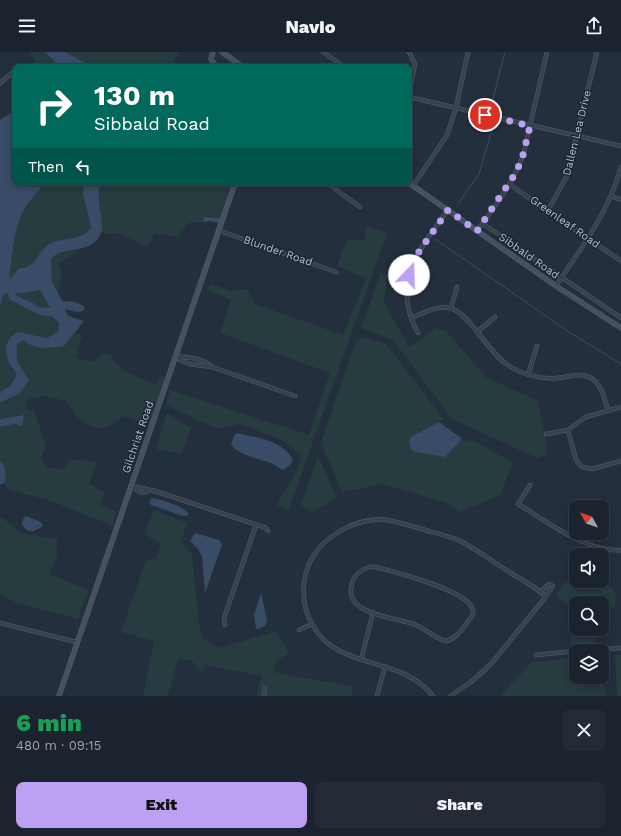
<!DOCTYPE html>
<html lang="en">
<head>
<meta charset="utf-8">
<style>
  :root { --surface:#1b232e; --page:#242b36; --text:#f1f3f6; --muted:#a0a4aa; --line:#39404a; --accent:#bca0f2 }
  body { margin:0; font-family:"Work Sans",sans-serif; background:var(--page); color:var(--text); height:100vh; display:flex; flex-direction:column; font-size:15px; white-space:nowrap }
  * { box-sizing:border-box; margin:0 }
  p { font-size:13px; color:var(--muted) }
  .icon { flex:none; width:22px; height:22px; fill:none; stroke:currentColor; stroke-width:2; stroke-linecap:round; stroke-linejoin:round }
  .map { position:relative; height:644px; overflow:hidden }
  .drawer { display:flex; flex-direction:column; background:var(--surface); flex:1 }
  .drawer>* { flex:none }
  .hud { position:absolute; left:12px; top:12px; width:400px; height:122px; border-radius:8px; box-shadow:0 2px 10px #0003,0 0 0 1px var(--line); background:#00695c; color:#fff; overflow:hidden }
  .needle { width:26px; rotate:310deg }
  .fabs { position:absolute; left:569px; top:448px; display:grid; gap:8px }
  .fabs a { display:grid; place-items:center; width:40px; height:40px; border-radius:8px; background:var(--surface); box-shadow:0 2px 10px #0003,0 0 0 1px var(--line); font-size:20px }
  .pin { position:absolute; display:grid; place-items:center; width:34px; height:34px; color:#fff; margin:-17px; border:2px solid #fff; border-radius:50%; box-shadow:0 1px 4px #0007 }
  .me { position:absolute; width:44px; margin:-22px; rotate:21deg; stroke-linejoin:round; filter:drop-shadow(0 0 3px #0008) }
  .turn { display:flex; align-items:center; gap:14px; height:84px; padding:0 16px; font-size:18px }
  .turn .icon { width:52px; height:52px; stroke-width:2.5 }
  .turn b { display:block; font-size:28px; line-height:34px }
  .then { display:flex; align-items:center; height:38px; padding:0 16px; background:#0003; gap:8px; font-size:15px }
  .round { display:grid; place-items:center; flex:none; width:42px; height:42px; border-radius:8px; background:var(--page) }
  .overview { display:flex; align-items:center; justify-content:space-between; height:68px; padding:0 16px }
  h1 { font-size:24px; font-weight:800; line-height:30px; color:#1e9e55 }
  .action { display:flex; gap:8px; margin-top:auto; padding:8px 16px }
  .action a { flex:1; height:46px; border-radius:8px; background:var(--accent); color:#111; font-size:16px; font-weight:800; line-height:46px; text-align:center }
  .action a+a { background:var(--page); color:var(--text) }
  header { display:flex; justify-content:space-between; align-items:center; height:52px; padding:0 16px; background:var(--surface); font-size:18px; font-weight:800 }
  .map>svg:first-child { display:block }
</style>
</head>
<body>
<header><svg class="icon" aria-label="menu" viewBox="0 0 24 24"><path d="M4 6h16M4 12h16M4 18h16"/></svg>Navio<svg class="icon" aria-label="share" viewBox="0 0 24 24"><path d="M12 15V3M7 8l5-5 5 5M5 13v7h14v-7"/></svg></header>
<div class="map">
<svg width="621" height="644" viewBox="0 0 621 644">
  <rect width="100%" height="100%" fill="#242f3e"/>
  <!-- green -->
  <g fill="#263c3f">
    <polygon points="29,0 45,0 60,15 40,15"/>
    <polygon points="65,0 180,0 169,15 94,15"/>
    <path d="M44 131H84L83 143 91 175C82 190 60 184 48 193 34 203 40 213 18 217L12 225 9 226C14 201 13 178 25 156 30 147 39 140 44 131Z"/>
    <polygon points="100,131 231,131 220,166 204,165 202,170 188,171 178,185 154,181 148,195 117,181 106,182 101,179 102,174 99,150"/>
    <polygon points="367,174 387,181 289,457 276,453 296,421 301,403 282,388 240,372 217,377 166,353 170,338 309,383 330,321 220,281 231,248 207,238 211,232 232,239 247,237 255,252 343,283 366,226 337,214 344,195 350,187 364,189"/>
    <path d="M80 198 58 212C63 222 62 230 58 239 50 232 49 216 52 206L59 202Z"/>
    <polygon points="381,221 387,223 384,250 409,295 436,276 447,280 487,326 538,349 548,402 537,406 452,367 393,288 361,276"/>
    <path d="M40 238 50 256 38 255C32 248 22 248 15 243L16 241H25Z"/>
    <path d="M8 241 10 248 37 262 53 265 59 271 58 280 47 286 18 280 10 315 16 321C15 332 9 335 0 340V254L3 243Z"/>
    <path d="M74 281 82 283 76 306 93 310 102 301 111 303C117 319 140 326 156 332L161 324 165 326 149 371 123 364C118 368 112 373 106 375 87 380 74 362 66 349 54 346 38 340 27 349L26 357 34 359 46 393 41 406 48 416 63 417 71 407 97 410 89 431 104 441 100 453 117 460 112 473 48 448 9 438 4 431C7 423 7 415 0 409V375L15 372 23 363 0 367V351L8 349 29 328 17 309V292L24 288 64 294Z"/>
    <polygon points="367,286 386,292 444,367 412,384 409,389 411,397 415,400 445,405 461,388 473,389 513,410 500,443 460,460 447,451 383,432 342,440 321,391 356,289"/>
    <polygon points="167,361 191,376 182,402 156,397"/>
    <polygon points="318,404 337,446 311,460 301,453"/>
    <polygon points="154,458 187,471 181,491 192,502 199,572 203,587 220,596 276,579 289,602 276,609 274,620 353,635 351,644 256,644 262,624 205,613 202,622 191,608 178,607 168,644 143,644 154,589 121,580 146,508 156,506 161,492 144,482"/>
    <polygon points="0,466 4,467 19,480 57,488 57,503 49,522 89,538 78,567 17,551 0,543"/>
    <polygon points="602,514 603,526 616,542 615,556 602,556 602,551 576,551 576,577 595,577 595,593 572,594 568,554 556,543 574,521 576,522 576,529 602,529"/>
    <polygon points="615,603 621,603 621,644 617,644"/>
    <polygon points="570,606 574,629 604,633 606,644 500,644 532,610"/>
  </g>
  <!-- water -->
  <g fill="#394c67" fill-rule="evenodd">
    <polygon points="45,0 65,0 94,15 60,15"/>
    <path d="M15 58V131H44C39 140 30 147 25 156 13 177 13 202 9 226L12 225 18 217C40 213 34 203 48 193 60 184 83 190 91 175L83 143 84 131H100C100 137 98 144 99 150 100 160 104 171 101 181 92 204 57 194 51 208L52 229 62 249 75 250 84 254V259L77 260 65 257 68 264 84 269 64 294C49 296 35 299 24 288L17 292V309L29 328 20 341 0 351V340C9 335 15 332 16 321 5 308 0 289 18 280L47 286 58 280 59 271 53 265 37 262 9 247 8 241 3 243 0 254V68ZM40 238 50 256 38 255C32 248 22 248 15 242L16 241H25Z"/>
    <polygon points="204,165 220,166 218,171 210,169 203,170"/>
    <polygon points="24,363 22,374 15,372 0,375 0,367"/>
    <polygon points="439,370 461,386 461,388 445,405 415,400 411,397 409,388 412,384"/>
    <path d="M238 381C256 386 283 388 293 408L289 414 283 418C280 417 278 415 275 413 265 408 236 403 231 392L235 382Z"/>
    <path d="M0 409C7 415 7 423 4 431L0 433Z"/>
    <path d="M151 446C160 447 187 455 189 463L183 464 151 453 150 451Z"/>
    <path d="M26 464 41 470 43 474C35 479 29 483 22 473L23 467Z"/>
    <polygon points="195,481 219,488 222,493 205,541 202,504 198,497 190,489"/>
    <polygon points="261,541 267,569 265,574 258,577 256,576 254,563"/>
  </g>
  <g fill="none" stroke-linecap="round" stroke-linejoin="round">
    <!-- stream -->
    <g stroke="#394c67" stroke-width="1">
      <polyline points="490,58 505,0"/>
      <polyline points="458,152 479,122 491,81 492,71"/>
      <polyline points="435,187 569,280 621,312"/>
    </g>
    <defs>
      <g id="street">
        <polyline points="323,0 344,15"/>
        <polyline points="409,0 415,12 409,43"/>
        <polyline points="0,31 12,21"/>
        <polyline points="409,45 621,94"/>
        <polyline points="327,131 360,155"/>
        <polyline points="509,132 621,209"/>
        <polyline points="413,134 447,83 456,56 468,0"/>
        <polyline points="611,144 621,148"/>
        <polyline points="548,158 567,124 597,0"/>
        <polyline points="482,171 621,266"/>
        <polyline points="220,179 336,220"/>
        <path d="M477 179C495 154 515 129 524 100L547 0"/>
        <path d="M556 234C581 196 609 160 621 115"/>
        <polyline points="451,256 457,235"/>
        <path d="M411 266C424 261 439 252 452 257 469 262 488 299 505 311 520 322 538 327 557 326 564 326 571 323 578 323 599 322 604 343 608 359"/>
        <polyline points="477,280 495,265"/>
        <path d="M418 281C390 231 419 198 448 158"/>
        <polyline points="175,305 189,312 212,315 295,344"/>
        <path d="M175 305C186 304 203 307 211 314"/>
        <polyline points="528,323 537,294"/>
        <polyline points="568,378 576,408 582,415 592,417 621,409"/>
        <polyline points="546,382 568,378 586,365 621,355"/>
        <path d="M530 433 518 452C547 469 587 501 621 498"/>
        <polyline points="134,436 141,441 148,439"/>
        <polyline points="135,436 138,435 158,440 266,476 268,479"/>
        <polyline points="602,467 605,465"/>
        <polyline points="580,489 585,481"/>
        <path d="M369 515H376C394 520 468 538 473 558 474 563 470 567 467 571 461 578 456 587 446 589 436 587 426 577 416 573 397 565 342 564 352 531 354 523 361 518 369 515Z"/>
        <polyline points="540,540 549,532 553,534 544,547"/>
        <polyline points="0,571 76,590"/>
        <polyline points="225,573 224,566 256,473"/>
        <polyline points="299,578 312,572"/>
        <polyline points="580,599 621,596"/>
        <polyline points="536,603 576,599"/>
        <polyline points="361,608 373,561"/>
        <polyline points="264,644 265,636"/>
        <polyline points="377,644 385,614"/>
        <path d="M433 644C400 602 338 620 312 572 301 553 301 527 311 508 325 482 358 465 387 468 399 470 411 474 422 477 435 481 448 484 460 489 476 497 491 508 506 518 518 526 533 533 544 543V547L491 612 471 630 450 644"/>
      </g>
      <g id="secondary">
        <polyline points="213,0 211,7 216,15"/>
        <polyline points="222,0 243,15"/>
        <polyline points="409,131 556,234 621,276"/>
        <polyline points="59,644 235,131"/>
      </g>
    </defs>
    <!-- street casing -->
    <use href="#street" stroke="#565f6c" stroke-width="4.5"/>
    <!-- secondary casing -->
    <use href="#secondary" stroke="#565f6c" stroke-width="5.5"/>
    <!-- street -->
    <use href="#street" stroke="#38414e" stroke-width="3.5"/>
    <!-- secondary -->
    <use href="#secondary" stroke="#465061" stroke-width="4.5"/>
  </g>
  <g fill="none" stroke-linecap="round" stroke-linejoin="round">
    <!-- route -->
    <polyline stroke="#bca0f2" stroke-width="7" stroke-dasharray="0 12.6" points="409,223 416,204 448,158 477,179 515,122 522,107 530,74 485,63"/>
  </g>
  <g text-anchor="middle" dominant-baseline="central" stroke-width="3" stroke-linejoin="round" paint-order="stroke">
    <!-- street labels -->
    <g font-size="11" fill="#b4bcc9" stroke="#1d2633">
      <text transform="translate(577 81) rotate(-76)">Dallen Lea Drive</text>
      <text transform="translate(565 170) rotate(35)">Greenleaf Road</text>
      <text transform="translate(278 199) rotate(19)">Blunder Road</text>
      <text transform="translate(529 204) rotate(35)">Sibbald Road</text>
      <text transform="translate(138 385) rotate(-71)">Gilchrist Road</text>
    </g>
  </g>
</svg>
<div class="fabs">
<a><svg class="needle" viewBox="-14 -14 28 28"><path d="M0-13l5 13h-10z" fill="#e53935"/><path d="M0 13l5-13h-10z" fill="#a0a4aa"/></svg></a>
<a><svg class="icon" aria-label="sound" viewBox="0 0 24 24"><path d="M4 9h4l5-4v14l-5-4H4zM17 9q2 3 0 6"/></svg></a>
<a><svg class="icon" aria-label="search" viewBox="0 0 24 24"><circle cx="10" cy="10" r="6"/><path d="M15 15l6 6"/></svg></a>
<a><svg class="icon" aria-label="layers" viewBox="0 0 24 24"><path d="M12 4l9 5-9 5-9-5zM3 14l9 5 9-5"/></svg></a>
</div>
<div class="pin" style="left:485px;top:63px;background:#d93025"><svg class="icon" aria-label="arrive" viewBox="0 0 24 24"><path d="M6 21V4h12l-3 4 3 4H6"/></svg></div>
<svg class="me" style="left:409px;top:223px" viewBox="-20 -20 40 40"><circle r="19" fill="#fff"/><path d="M0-13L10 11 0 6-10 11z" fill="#bca0f2"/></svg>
<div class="hud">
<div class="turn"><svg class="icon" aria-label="right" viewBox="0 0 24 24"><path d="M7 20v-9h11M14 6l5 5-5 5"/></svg><div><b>130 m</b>Sibbald Road</div></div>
<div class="then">Then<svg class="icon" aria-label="left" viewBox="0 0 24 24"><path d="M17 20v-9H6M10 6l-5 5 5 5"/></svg></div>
</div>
</div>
<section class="drawer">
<div class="overview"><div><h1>6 min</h1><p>480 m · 09:15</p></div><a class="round"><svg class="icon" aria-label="close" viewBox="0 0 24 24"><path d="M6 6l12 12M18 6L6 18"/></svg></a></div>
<div class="action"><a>Exit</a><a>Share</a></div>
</section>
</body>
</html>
